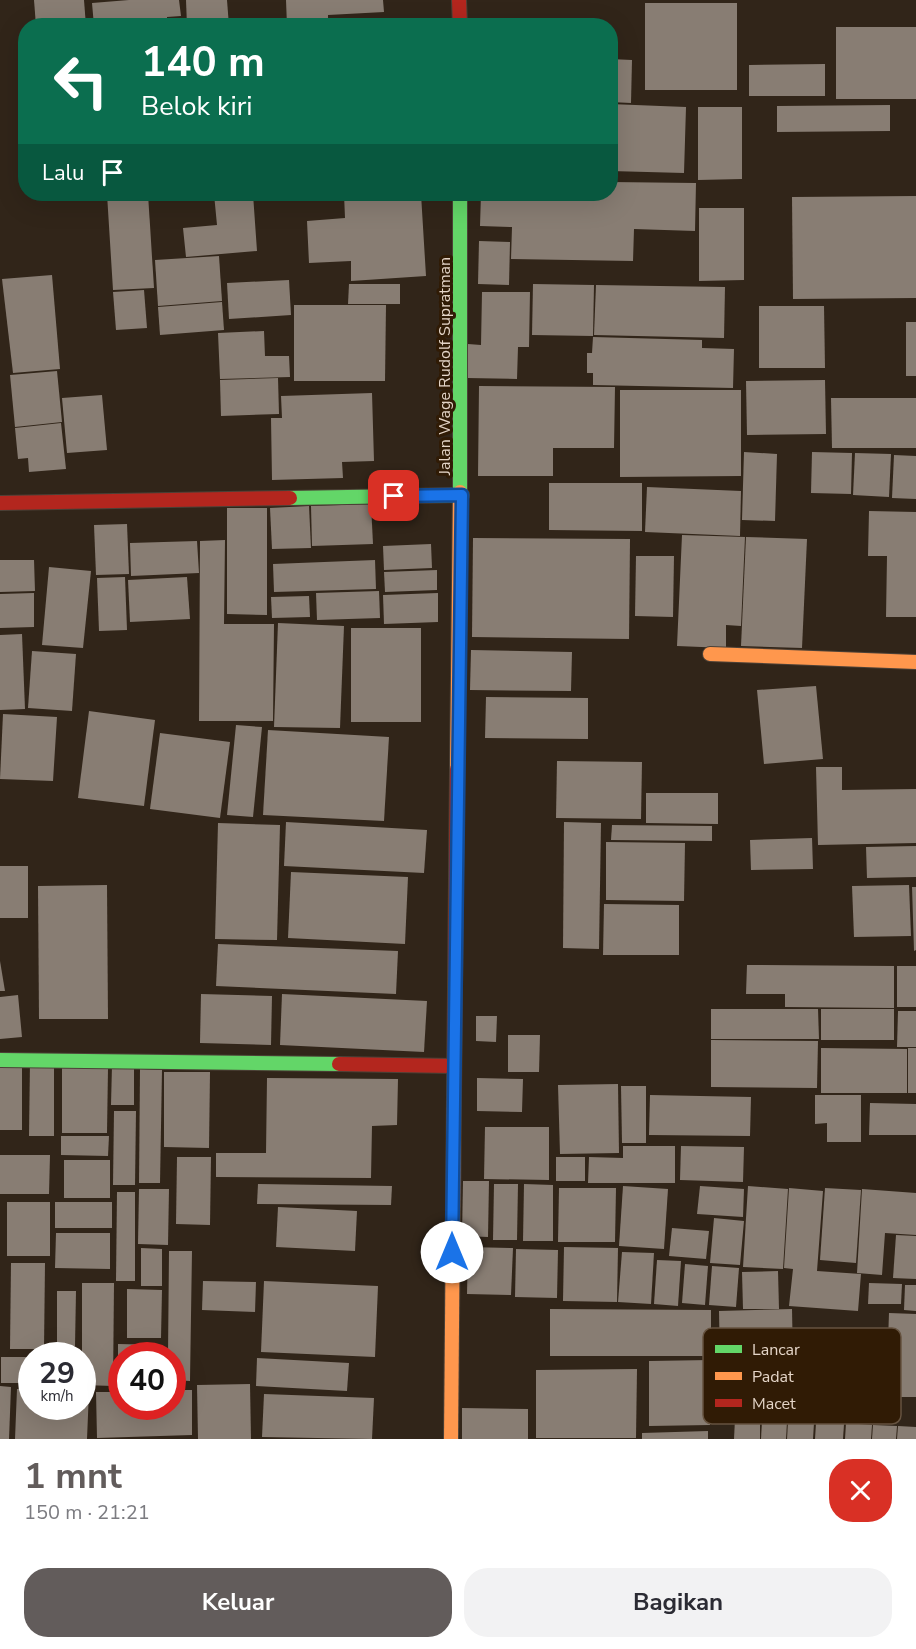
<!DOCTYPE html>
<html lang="id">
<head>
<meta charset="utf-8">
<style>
  :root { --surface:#fff; --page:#f2f2f3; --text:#2b2b33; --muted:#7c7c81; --accent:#625c5b }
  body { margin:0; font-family:"Nunito Sans",sans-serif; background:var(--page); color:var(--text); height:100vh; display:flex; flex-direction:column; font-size:22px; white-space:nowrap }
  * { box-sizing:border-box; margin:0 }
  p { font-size:20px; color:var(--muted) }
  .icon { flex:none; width:33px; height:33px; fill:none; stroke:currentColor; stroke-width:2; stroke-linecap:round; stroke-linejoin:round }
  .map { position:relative; height:1439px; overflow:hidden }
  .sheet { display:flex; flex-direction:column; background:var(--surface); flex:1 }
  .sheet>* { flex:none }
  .guide { position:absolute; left:18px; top:18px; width:600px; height:183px; border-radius:24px; box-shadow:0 6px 24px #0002; background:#0b6e4f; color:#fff; overflow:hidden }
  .speed { position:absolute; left:18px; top:1342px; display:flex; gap:12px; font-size:30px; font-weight:700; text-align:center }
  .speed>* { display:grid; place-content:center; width:78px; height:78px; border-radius:50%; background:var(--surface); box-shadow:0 6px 24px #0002; line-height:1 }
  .speed small { font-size:15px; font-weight:400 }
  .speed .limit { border:9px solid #d22; background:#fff; color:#111 }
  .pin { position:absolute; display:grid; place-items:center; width:51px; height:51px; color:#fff; margin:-26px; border-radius:12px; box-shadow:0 3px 9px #0006 }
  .me { position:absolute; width:66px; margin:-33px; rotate:0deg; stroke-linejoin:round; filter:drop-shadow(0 0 4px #0008) }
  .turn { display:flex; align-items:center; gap:21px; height:126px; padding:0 24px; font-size:27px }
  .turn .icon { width:78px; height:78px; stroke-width:2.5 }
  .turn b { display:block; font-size:42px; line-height:51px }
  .then { display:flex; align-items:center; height:57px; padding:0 24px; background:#0003; gap:12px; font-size:22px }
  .round { display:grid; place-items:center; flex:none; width:63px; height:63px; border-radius:24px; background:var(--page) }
  .summary { display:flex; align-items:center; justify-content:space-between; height:102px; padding:0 24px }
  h1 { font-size:36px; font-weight:700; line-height:45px; color:var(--accent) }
  .button { display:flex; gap:12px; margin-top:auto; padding:12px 24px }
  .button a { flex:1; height:69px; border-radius:24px; background:var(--accent); color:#fff; font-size:24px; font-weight:700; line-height:69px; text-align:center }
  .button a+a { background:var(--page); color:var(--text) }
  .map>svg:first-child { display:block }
</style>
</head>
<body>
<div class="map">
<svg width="916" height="1439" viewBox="0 0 916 1439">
  <rect width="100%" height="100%" fill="#312519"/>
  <!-- building -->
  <g fill="#887d73">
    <polygon points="34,0 84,0 86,26 36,26"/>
    <polygon points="129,0 179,0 181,16 167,17 167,21 94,26 92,3"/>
    <polygon points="186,0 227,0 229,26 187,26"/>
    <polygon points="286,0 383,0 384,12 328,15 328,26 287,26"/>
    <rect x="645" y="3" width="92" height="87"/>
    <rect x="836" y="27" width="80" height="72"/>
    <polygon points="610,59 632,60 631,103 610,102"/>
    <polygon points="825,64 825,96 749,96 749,65"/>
    <polygon points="610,104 686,107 684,173 610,171"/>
    <polygon points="890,105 890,131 777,132 777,106"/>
    <polygon points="698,107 742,107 742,179 698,180"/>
    <polygon points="610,182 696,183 695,231 634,229 633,261 511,259 512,227 480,226 481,194 610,194"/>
    <polygon points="107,194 148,194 154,288 113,290"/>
    <polygon points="214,194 253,194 257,251 186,257 183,228 217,225"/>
    <polygon points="344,194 421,194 426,276 351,281 351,261 309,263 307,221 345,218"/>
    <polygon points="916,196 916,298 793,299 792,197"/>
    <polygon points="699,208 744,208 744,280 699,281"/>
    <polygon points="479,241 510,242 509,285 478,284"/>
    <polygon points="219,256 222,301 158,306 155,260"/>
    <polygon points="52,275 60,369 13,373 2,279"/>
    <polygon points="289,280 291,315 229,319 227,283"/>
    <polygon points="349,284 400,284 400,304 348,304"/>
    <polygon points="533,284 594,285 593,336 532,335"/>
    <polygon points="596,285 725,287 724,338 594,335"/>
    <polygon points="144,290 147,328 116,330 113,292"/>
    <polygon points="482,292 530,292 529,347 518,347 517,379 467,378 468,344 481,345"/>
    <polygon points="222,302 224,330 160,335 158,307"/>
    <polygon points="294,305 386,305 385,381 294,381"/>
    <polygon points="759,306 824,306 825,368 759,368"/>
    <rect x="906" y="322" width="10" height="54"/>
    <polygon points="264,331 265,356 289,356 290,377 220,379 218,333"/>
    <polygon points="593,337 702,340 702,348 734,349 733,388 593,385 593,373 587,373 587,353 592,353"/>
    <polygon points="57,371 62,422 15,427 10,375"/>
    <polygon points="278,378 279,414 221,416 220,380"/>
    <polygon points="825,380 826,434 747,435 746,381"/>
    <polygon points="479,386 615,387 614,448 553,448 553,476 478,476"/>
    <polygon points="620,390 741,390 741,476 620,477"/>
    <polygon points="372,393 374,461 342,462 343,478 272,480 271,418 282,418 281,396"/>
    <polygon points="102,395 107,450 67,453 62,398"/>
    <polygon points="831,398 916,398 916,448 832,448"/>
    <polygon points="61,423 66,469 29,472 28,458 18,459 15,428"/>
    <polygon points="744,452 777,454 775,521 742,520"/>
    <polygon points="812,452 852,453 851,494 811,493"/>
    <polygon points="855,453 891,454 889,497 853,495"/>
    <polygon points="894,455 916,456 916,499 892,498"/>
    <polygon points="549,483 642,483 642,531 549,530"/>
    <polygon points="647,487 741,491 740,536 645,532"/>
    <polygon points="371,504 373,544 312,546 311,506"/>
    <polygon points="309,506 311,548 272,549 270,508"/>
    <polygon points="227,508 267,508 267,615 227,614"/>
    <polygon points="869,511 916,512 916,617 886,617 887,556 868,556"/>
    <polygon points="127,524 129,574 96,575 94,525"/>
    <polygon points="682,535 745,537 741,626 726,625 726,648 677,646"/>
    <polygon points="746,537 807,539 802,648 741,646"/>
    <polygon points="473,538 630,539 629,639 472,637"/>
    <polygon points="225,540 224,624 274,624 273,721 199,721 200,541"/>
    <polygon points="197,541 199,573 131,576 130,543"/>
    <polygon points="431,544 432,568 384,570 383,546"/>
    <polygon points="636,556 674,556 673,617 635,616"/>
    <polygon points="0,560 34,560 35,591 0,592"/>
    <polygon points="375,560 376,589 274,592 273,564"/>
    <polygon points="49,567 91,571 83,648 42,645"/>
    <polygon points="437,570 437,590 385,592 384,572"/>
    <polygon points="125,577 127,630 99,631 97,578"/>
    <polygon points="187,577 190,619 130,622 128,580"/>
    <polygon points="379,591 380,618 317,620 316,593"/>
    <polygon points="34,593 34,627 0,628 0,594"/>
    <polygon points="438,593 438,622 384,624 383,595"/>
    <polygon points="309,596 310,617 272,618 271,597"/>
    <polygon points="278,623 344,626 340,728 274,727"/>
    <rect x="351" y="628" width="70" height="94"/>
    <polygon points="22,634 25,709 0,710 0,635"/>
    <polygon points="471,650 572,652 571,691 470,690"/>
    <polygon points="32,651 76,654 72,711 28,708"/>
    <polygon points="816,686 823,759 764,764 757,690"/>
    <polygon points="486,697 588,698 588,739 485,738"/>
    <polygon points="89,711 155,720 144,806 78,798"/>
    <polygon points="3,714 57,717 53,781 0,779"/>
    <polygon points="236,725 262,727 253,817 227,815"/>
    <polygon points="268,730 389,737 384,821 263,815"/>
    <polygon points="160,733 230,742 220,818 150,809"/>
    <polygon points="557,761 642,762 641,819 556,818"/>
    <polygon points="816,767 842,767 842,790 916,789 916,843 818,845"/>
    <polygon points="646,793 718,793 718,824 646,823"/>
    <polygon points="286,822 427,830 424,873 284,866"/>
    <polygon points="564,822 601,823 599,949 563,948"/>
    <polygon points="218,823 280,825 277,940 215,939"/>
    <polygon points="612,825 712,826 712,841 611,840"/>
    <polygon points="812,838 813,869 751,870 750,840"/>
    <polygon points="606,842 685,843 684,901 606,900"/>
    <polygon points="916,846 916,877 867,878 866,847"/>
    <rect x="0" y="866" width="28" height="52"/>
    <polygon points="291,872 408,877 405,944 288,938"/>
    <polygon points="107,885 108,1019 39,1019 38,886"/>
    <polygon points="909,885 911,936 854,937 852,886"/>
    <polygon points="912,887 916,887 916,950 914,951"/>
    <polygon points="604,904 679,905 679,955 603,955"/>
    <polygon points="218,944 398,951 396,994 216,986"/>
    <polygon points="0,961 5,991 0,991"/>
    <polygon points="747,965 894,966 894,1008 785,1007 785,994 746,994"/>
    <rect x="897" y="966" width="19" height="41"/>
    <polygon points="201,994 272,996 271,1045 200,1043"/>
    <polygon points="282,994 427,1001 424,1052 280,1045"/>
    <polygon points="18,995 22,1037 0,1039 0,997"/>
    <polygon points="711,1009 818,1009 819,1039 711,1039"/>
    <rect x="821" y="1009" width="73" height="31"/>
    <polygon points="898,1011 916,1011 916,1047 897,1047"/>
    <polygon points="476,1016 497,1016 496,1042 476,1041"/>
    <polygon points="508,1035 540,1035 539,1072 508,1072"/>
    <polygon points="711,1040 818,1041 817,1088 711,1087"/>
    <polygon points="821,1048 907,1049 907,1093 821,1093"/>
    <rect x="908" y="1048" width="8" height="45"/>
    <polygon points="54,1060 54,1136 29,1136 30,1061"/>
    <polygon points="112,1065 134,1065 134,1105 111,1105"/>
    <rect x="0" y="1066" width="22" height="64"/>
    <polygon points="62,1068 108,1068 107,1133 62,1133"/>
    <polygon points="140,1069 162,1070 160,1183 139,1183"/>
    <polygon points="164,1072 210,1072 209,1148 164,1147"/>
    <polygon points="267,1078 398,1079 397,1125 372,1126 371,1178 216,1177 216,1153 266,1153"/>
    <polygon points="477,1078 523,1079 522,1112 477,1111"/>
    <polygon points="618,1084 619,1153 560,1154 558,1085"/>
    <polygon points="621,1086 646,1086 646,1143 622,1143"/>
    <polygon points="650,1095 751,1097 750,1136 649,1135"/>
    <polygon points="815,1095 861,1095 861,1142 827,1142 827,1123 815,1124"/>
    <polygon points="870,1103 916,1104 916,1135 869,1135"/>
    <polygon points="114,1111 136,1111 135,1185 113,1185"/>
    <polygon points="485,1127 549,1127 549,1180 484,1179"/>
    <polygon points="61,1136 109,1136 108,1156 61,1155"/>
    <polygon points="623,1146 675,1146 675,1183 588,1183 589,1157 623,1158"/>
    <polygon points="681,1146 744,1147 743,1182 680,1180"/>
    <polygon points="0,1155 50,1155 49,1194 0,1194"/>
    <polygon points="177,1157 211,1157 210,1225 176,1224"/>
    <rect x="556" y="1157" width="29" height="24"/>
    <rect x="64" y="1160" width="46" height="38"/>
    <polygon points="463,1181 489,1181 488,1237 462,1236"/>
    <polygon points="258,1184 392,1186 391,1205 257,1204"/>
    <polygon points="494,1184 518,1184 517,1240 493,1240"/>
    <polygon points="524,1184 553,1185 553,1241 523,1241"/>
    <polygon points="623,1186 668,1189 664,1249 619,1246"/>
    <polygon points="700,1186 744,1189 743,1217 697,1214"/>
    <polygon points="748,1186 788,1189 783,1269 743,1267"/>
    <polygon points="559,1188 616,1188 615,1242 558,1242"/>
    <polygon points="789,1188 823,1191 817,1271 861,1274 858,1311 789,1306 793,1269 784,1268"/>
    <polygon points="825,1188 861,1190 856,1263 820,1260"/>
    <polygon points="139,1189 169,1189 168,1245 138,1244"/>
    <polygon points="862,1189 916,1193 916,1235 885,1233 882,1275 857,1273"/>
    <polygon points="117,1192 135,1192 135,1281 116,1281"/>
    <rect x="7" y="1202" width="43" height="54"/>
    <rect x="55" y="1202" width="57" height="26"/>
    <polygon points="278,1207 357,1211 355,1251 276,1247"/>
    <polygon points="714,1218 744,1221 740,1265 710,1263"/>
    <polygon points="672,1228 709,1231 706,1259 669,1256"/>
    <polygon points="56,1233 110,1233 110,1269 55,1268"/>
    <polygon points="896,1235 916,1236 916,1279 893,1278"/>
    <polygon points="468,1247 513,1248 511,1295 467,1294"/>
    <polygon points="564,1247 618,1248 617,1302 563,1301"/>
    <polygon points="141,1248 162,1249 162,1286 141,1286"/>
    <polygon points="516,1249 558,1250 557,1298 515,1297"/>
    <polygon points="169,1251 192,1251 190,1381 172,1380 172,1356 168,1356"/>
    <polygon points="622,1252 654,1253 651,1304 618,1302"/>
    <polygon points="657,1260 681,1261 678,1306 654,1304"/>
    <polygon points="11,1263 45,1263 44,1349 10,1349"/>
    <polygon points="685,1264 708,1266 705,1305 682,1303"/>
    <polygon points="712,1266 739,1268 736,1307 709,1305"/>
    <polygon points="778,1271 779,1309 743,1309 742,1272"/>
    <polygon points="203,1281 256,1282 255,1312 202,1310"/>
    <polygon points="264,1281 378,1286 375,1357 261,1352"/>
    <polygon points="82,1283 114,1283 113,1386 82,1385"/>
    <polygon points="869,1283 902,1284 901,1304 868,1304"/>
    <polygon points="905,1285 916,1285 916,1311 904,1310"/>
    <polygon points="127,1289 162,1290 161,1338 127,1338"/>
    <polygon points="57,1291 76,1291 75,1346 57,1346"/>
    <polygon points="550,1309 711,1310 711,1356 550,1356"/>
    <polygon points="792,1309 794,1412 721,1414 719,1311"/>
    <polygon points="889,1313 916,1314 916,1397 886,1397"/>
    <polygon points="118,1344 162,1345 162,1356 122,1356 122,1385 118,1385"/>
    <polygon points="53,1350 77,1351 77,1356 53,1356"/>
    <rect x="1" y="1357" width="31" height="26"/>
    <polygon points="257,1358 349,1363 347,1391 256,1386"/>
    <polygon points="710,1360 710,1425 649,1426 649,1361"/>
    <polygon points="637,1369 636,1438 536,1438 536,1370"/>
    <polygon points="250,1384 251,1439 198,1439 197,1385"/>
    <polygon points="0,1386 11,1387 9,1439 0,1439"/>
    <polygon points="17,1389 32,1389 32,1407 82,1407 82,1391 89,1391 87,1439 15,1439"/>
    <polygon points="172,1390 192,1390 192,1435 97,1438 96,1392 122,1392 122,1407 172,1407"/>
    <polygon points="264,1394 374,1398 372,1439 262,1437"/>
    <polygon points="462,1408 528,1409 528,1439 462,1439"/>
    <polygon points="735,1419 760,1420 760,1439 734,1439"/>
    <polygon points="762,1421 787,1422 786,1439 761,1439"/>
    <polygon points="788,1422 814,1423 813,1439 787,1439"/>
    <polygon points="816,1423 844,1424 843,1439 815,1439"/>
    <polygon points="846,1423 872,1425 871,1439 845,1439"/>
    <polygon points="873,1425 897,1426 896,1439 872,1439"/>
    <polygon points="898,1426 916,1427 916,1439 897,1439"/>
    <polygon points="708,1431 708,1439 642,1439 642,1433"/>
  </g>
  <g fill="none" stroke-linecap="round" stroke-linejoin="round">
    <defs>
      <g id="fast">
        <polyline points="460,492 460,194"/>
        <polyline points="290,498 462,495"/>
        <polyline points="0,1060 339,1064"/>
      </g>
      <g id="slow">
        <polyline points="710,654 916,662"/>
        <polyline points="457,769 460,492"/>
        <polyline points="451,1439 454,1097"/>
      </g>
      <g id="jam">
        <polyline points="459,0 460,26"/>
        <polyline points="0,503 290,498"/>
        <polyline points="339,1064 453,1066"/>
        <polyline points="454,1097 457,769"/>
      </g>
    </defs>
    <!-- fast casing -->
    <use href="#fast" stroke="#4c4137" stroke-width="16"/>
    <!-- slow casing -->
    <use href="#slow" stroke="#4c4137" stroke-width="16"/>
    <!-- jam casing -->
    <use href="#jam" stroke="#4c4137" stroke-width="16"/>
    <!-- fast -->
    <use href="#fast" stroke="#63d668" stroke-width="14"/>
    <!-- slow -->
    <use href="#slow" stroke="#ff974d" stroke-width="14"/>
    <!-- jam -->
    <use href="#jam" stroke="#b3261e" stroke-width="14"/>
  </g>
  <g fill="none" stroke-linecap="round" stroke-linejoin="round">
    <defs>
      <polyline id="route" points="394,496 462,495 452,1252"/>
    </defs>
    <!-- route casing -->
    <use href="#route" stroke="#114b97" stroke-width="15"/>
    <!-- route -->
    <use href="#route" stroke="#1a73e8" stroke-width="10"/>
  </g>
  <g text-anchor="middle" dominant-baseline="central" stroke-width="6" stroke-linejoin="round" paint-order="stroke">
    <!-- street labels -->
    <g font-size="16" fill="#e4d5c8" stroke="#301b05">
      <text transform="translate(445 366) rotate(-90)">Jalan Wage Rudolf Supratman</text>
    </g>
  </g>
  <!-- legend -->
  <rect x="703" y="1328" width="198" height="96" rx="9" fill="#301b05" stroke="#665340" stroke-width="1.5"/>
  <rect x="715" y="1345" width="27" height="8" fill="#63d668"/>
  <rect x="715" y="1372" width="27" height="8" fill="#ff974d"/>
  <rect x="715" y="1399" width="27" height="8" fill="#b3261e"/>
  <g font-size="16" fill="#e4d5c8">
    <text x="752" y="1355">Lancar</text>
    <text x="752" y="1382">Padat</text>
    <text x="752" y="1409">Macet</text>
  </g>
</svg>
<div class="speed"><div>29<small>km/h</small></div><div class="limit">40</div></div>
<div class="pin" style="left:394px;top:496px;background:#d93025"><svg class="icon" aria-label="arrive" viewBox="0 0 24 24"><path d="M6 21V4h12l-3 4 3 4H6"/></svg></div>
<svg class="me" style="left:452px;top:1252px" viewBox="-20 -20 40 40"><circle r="19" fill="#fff"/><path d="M0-13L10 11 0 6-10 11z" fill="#1a73e8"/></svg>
<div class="guide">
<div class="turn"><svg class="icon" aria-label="left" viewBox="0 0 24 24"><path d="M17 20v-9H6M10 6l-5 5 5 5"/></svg><div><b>140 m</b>Belok kiri</div></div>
<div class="then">Lalu<svg class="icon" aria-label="arrive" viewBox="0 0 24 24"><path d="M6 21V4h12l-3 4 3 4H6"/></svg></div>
</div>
</div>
<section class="sheet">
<div class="summary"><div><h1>1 mnt</h1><p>150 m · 21:21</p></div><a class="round" style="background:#d93025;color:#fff"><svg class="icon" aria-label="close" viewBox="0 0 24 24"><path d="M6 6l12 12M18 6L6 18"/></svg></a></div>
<div class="button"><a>Keluar</a><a>Bagikan</a></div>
</section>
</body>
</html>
